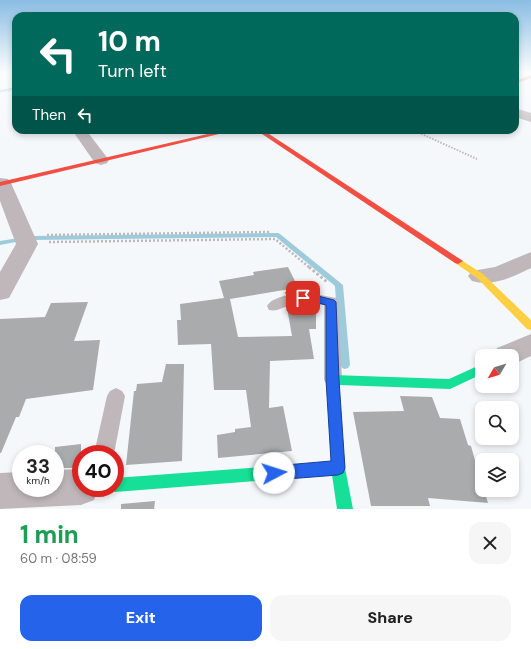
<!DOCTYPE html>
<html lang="en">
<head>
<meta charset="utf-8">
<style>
  :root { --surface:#fff; --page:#f6f6f6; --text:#222; --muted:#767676; --accent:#2563eb }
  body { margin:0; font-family:"DM Sans",sans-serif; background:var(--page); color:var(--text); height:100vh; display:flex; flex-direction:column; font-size:15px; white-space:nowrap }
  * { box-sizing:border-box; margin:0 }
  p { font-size:13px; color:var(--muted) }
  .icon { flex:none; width:22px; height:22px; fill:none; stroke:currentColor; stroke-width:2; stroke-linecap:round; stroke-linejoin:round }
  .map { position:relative; height:509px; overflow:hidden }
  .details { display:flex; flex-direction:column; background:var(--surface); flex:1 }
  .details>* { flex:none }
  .hud { position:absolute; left:12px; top:12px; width:507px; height:122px; border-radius:12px; box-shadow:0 2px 6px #0003; background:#00695c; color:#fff; overflow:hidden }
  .needle { width:26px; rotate:232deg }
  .buttons { position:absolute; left:475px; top:349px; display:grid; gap:8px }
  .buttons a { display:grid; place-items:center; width:44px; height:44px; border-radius:8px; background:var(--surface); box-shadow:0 2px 6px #0003; font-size:20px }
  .speed { position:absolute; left:12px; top:445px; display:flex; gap:8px; font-size:20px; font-weight:700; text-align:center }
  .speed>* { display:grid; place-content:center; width:52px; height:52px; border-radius:50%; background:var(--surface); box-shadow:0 2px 6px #0003; line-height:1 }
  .speed small { font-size:10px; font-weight:400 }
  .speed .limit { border:6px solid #d22; background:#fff; color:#111 }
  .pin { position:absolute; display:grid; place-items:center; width:34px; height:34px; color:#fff; margin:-17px; border-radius:8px; box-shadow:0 2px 6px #0006 }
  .me { position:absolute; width:44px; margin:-22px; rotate:85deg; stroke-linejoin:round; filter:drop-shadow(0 0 3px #0008) }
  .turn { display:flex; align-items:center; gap:14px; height:84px; padding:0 20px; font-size:18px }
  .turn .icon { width:52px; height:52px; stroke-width:2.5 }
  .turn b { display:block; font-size:28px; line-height:34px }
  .then { display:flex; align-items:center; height:38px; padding:0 20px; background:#0003; gap:8px; font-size:15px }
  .round { display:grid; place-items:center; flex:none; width:42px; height:42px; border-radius:12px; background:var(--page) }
  .headline { display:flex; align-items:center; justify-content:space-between; height:68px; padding:0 20px }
  h1 { font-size:24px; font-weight:800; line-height:30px; color:#1e9e55 }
  .primary-button { display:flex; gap:8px; margin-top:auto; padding:8px 20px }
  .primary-button a { flex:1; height:46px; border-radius:12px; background:var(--accent); color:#fff; font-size:16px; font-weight:800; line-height:46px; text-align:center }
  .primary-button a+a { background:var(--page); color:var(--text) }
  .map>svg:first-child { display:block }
</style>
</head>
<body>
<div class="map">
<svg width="531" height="509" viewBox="0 0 531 509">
  <rect width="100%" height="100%" fill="#f5f8fb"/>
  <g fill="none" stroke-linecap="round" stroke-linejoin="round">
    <!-- stream -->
    <g fill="#9ecbdb" fill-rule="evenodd">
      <polygon points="16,87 16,89 0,92 0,90"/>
      <polygon points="278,233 280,234 343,285 350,365 348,368 345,369 342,368 340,365 335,286 276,237 33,240 30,238 33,236"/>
      <polygon points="19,238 22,240 21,241 0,245 0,241"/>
    </g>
  </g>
  <!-- building -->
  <g fill="#a9abad">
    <polygon points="288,267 299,289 303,289 303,292 285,294 285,292 290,291 290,289 230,299 238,337 292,336 287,308 305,304 308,308 316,308 316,329 309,329 314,359 270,361 269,408 283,406 292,451 218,458 217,435 235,432 235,429 251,427 246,390 214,390 211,344 178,345 177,320 181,320 180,304 224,298 219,281 254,275 253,272"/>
    <polygon points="88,302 74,341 100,340 93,390 26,399 19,417 16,417 1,453 0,453 0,319 45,317 51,303"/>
    <polygon points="166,364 184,364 182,461 126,465 134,391 136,391 137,384 162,382"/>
    <polygon points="400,396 432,397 440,418 460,419 468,445 471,446 482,485 482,490 484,490 488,503 428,498 430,506 371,506 353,412 404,411"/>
    <polygon points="81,444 81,468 55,468 55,447"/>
    <polygon points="155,501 154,509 121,509 121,504"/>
  </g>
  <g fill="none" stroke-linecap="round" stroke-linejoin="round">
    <!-- path-far3 -->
    <polyline stroke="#bdb9bb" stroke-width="1.5" stroke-dasharray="1 1" stroke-linecap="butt" points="0,92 16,90"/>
    <!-- path-far2 -->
    <polyline stroke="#bdb9bb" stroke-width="2" stroke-dasharray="1.5 1.5" stroke-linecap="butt" points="413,130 477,159"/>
    <!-- path-far1 -->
    <g stroke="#bdb9bb" stroke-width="2.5" stroke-dasharray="2 2" stroke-linecap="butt">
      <polyline points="47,235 269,232"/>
      <polyline points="49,242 275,239 310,268"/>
    </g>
    <!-- path -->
    <polyline stroke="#bdb9bb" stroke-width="3" stroke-dasharray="2.5 2.5" stroke-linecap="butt" points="309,267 327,282"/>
    <!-- lane -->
    <g fill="#bfb7ba" fill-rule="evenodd">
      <path d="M302 293 315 294 336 298 338 302 342 380 339 385 333 387 327 385 324 380V305C314 303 304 302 294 304 285 306 278 312 269 310L267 306C272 297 291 294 302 293Z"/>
      <polygon points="116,388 122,391 125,396 114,454 94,454 107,396 110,391"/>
    </g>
    <!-- street -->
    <g fill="#bfb7ba" fill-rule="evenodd">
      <polygon points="515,108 531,113 531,122 515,117"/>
      <polygon points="72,130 86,130 109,160 107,163 101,165 95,163"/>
      <polygon points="0,178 8,179 11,183 38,244 9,298 0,300 0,272 16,244 0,201"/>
      <path d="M531 252V268C512 277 493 287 472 281L468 276 472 271 495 267Z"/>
      <polygon points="531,334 531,356 512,365 512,356 493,356 497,348"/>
      <polygon points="81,469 81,488 99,488 94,500 81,505 0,509 0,473 21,472 21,488 55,488 55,470"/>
    </g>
    <!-- fast -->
    <polygon fill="#16e098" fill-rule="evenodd" points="482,364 482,374 450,389 339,385 345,468 353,509 337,509 332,475 115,492 110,490 109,488 115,488 115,478 331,462 327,380 329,376 333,375 449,379"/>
    <!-- slow -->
    <polygon fill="#ffcf43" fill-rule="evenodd" points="458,258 483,274 531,320 531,330 527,329 477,278 455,263 453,261"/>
    <!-- jam -->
    <g fill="#f24e42" fill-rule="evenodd">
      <polygon points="531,75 531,78 515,84 515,81"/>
      <polygon points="225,130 236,130 0,186 0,182"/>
      <polygon points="256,130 263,130 463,261 458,264 455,263"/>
    </g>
  </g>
  <!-- sky -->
  <linearGradient id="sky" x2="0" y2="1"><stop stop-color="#8abde3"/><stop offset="0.5" stop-color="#fafcfd"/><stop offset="1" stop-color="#fafcfd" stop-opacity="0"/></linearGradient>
  <rect width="531" height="144" fill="url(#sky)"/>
  <!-- route -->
  <polygon fill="#2563eb" stroke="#184099" points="303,295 314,295 334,300 336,302 339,380 345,468 343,473 338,475 274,480 269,478 267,473 269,468 274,466 331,461 326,380 326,305 314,302 299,301 298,298"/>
</svg>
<div class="buttons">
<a><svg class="needle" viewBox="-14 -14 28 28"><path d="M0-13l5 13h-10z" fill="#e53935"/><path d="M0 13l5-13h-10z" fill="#767676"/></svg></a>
<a><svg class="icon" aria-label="search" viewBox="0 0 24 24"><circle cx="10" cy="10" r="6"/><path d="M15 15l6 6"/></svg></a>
<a><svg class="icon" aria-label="layers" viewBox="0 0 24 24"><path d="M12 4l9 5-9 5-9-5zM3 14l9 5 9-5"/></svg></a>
</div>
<div class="speed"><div>33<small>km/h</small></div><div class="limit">40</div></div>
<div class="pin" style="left:303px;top:298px;background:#d93025"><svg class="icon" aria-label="arrive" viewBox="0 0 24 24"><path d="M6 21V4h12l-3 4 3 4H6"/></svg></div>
<svg class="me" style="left:274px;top:473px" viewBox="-20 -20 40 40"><circle r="19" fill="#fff"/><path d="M0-13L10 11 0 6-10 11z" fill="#2563eb"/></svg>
<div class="hud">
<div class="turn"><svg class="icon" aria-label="left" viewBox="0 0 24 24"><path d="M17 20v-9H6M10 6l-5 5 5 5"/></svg><div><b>10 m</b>Turn left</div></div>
<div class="then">Then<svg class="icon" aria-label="left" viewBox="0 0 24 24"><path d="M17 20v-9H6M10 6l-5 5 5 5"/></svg></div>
</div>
</div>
<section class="details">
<div class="headline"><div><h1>1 min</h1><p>60 m · 08:59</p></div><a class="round"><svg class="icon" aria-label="close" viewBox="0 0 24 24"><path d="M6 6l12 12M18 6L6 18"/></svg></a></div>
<div class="primary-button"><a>Exit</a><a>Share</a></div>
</section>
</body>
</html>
